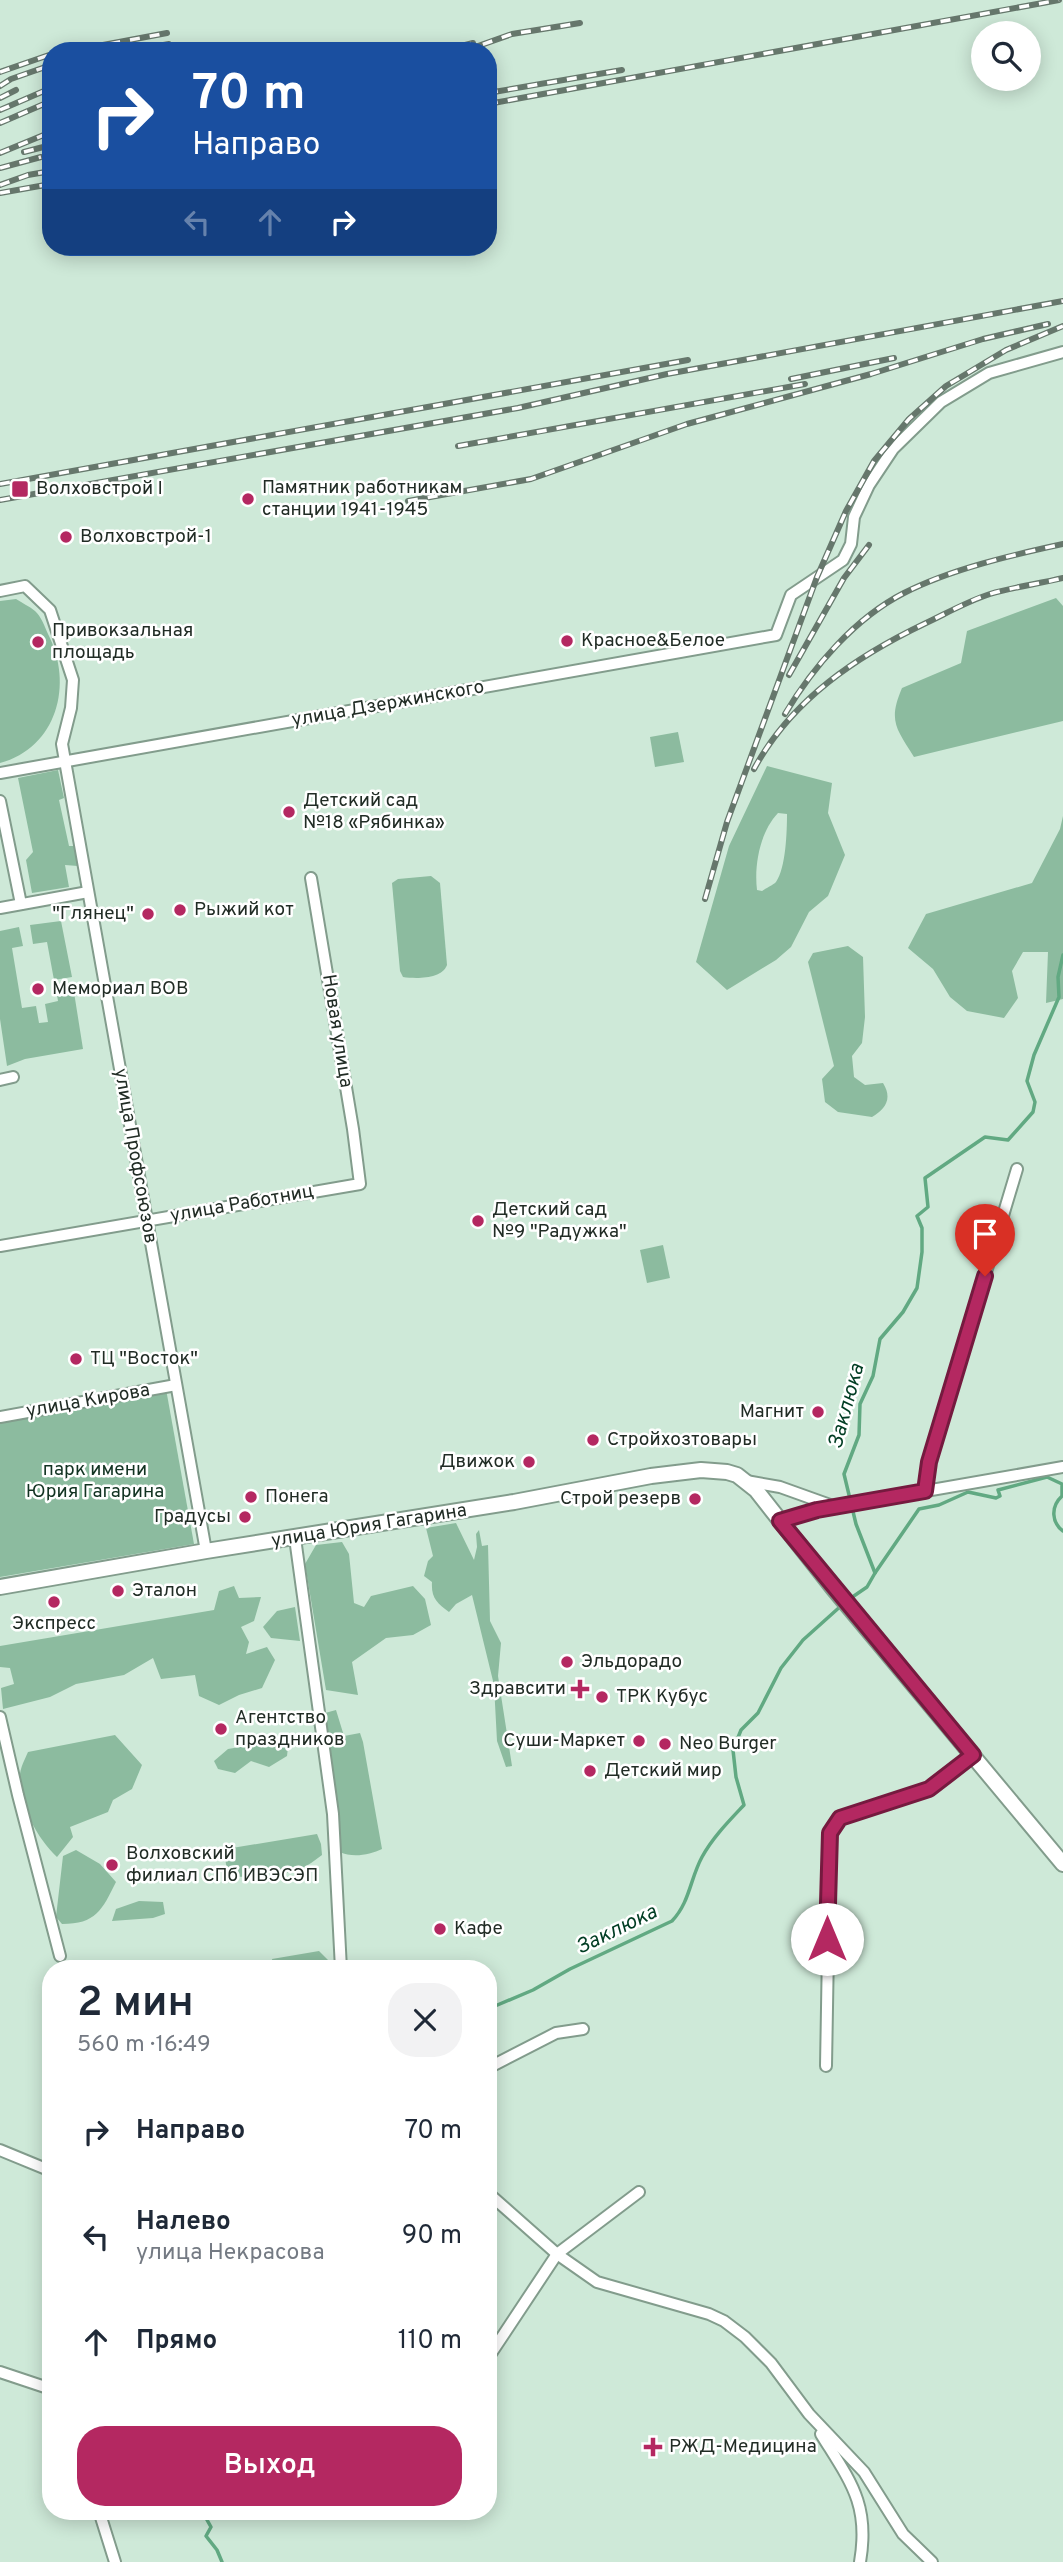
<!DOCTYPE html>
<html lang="ru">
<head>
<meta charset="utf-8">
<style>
  :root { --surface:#fff; --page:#f2f2f3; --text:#1f2937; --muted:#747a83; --accent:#b42861 }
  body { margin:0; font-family:Overpass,sans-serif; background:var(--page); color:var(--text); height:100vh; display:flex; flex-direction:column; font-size:26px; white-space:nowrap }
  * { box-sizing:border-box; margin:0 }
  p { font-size:23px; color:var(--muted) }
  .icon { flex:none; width:38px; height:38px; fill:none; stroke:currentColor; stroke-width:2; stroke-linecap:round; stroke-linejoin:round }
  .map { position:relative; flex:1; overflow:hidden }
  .side { position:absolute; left:42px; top:1960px; width:455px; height:560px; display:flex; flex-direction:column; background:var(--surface); border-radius:28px; box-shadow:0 4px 18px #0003 }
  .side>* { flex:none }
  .banner { position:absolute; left:42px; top:42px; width:455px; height:214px; border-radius:28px; box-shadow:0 4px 18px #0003; background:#1a4fa0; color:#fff; overflow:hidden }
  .buttons { position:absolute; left:971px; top:21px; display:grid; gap:14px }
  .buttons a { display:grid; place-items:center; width:70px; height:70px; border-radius:50%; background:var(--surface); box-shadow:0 4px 18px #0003; font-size:35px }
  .pin { position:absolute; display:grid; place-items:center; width:60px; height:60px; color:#fff; margin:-72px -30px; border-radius:50% 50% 50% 0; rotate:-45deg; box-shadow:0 0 7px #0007 }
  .pin .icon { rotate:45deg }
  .me { position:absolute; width:77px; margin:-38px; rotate:0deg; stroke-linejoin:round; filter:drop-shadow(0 0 5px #0008) }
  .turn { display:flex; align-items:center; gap:24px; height:147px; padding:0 35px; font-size:32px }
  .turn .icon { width:91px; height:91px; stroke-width:2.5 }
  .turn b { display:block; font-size:49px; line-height:60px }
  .lanes { display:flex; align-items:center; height:66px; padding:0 35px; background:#0003; justify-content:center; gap:35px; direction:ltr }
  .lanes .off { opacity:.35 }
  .round { display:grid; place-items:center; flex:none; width:74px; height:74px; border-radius:28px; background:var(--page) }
  .head { display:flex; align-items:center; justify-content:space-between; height:119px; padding:0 35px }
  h1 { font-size:42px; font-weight:600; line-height:52px }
  .action { display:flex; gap:14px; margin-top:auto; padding:14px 35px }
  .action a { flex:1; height:80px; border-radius:28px; background:var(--accent); color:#fff; font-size:28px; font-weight:600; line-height:80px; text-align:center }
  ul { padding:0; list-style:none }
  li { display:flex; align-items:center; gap:21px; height:105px; padding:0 35px }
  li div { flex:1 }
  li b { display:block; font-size:26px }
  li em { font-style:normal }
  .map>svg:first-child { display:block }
</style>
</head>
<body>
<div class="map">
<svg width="1063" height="2562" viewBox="0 0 1063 2562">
  <rect width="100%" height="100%" fill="#cee9d8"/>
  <!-- green -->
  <g fill="#8cbb9f" fill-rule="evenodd">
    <path d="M1056 598 1063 606V721L914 757C896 728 888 721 902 688L961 663 967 631Z"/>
    <path d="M16 599C22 603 29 606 35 611 41 616 45 627 48 634 74 684 57 748 0 763V601Z"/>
    <polygon points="678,732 684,762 655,767 650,737"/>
    <path d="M767 766 832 783 828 813 845 855 828 896 809 912 791 947 776 960 727 990 696 962 729 846ZM778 813 787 814C787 831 786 868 776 882 773 885 766 888 762 891L757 890C754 865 760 832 778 813Z"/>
    <polygon points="58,770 64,798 59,800 69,846 76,846 78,866 65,865 69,887 32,893 26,860 33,852 18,778"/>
    <polygon points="1063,816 1063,999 1046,1003 1048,952 1023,952 1012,971 1018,998 1004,1018 967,1011 950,997 933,969 908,948 926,914 1032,883 1060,829"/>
    <path d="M431 876 440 883 447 965C442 979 417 979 403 977L400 971 392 883 398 879Z"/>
    <polygon points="61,921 72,977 54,980 47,942 33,944 30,925"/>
    <polygon points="19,927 23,946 12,948 22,1008 36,1006 39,1023 48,1022 45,1004 58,1001 56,989 73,986 83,1049 25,1059 7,1066 0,1019 0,931"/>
    <path d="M848 946 863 957 865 1017 862 1043 852 1056 854 1077 865 1085 883 1083C893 1099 885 1109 872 1117L838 1112 825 1102 822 1079 834 1066 808 962 813 953Z"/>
    <polygon points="663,1245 670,1278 647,1283 640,1250"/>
    <polygon points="166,1389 194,1544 0,1577 0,1419"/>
    <path d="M456 1523 474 1560 477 1547 476 1534 479 1530 482 1546 488 1545 490 1621 501 1643 498 1676 512 1766 506 1767 497 1741 494 1685 472 1595 456 1604 449 1612C437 1603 431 1598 432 1582L424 1576 428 1561 433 1556 426 1528Z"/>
    <polygon points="342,1542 349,1554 354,1603 364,1607 371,1596 413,1586 425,1599 431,1625 413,1635 386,1638 352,1662 358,1695 326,1690 305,1564 316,1545"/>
    <polygon points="234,1586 239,1598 261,1597 254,1621 241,1627 249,1642 246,1654 267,1647 275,1660 262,1688 239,1695 219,1705 199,1696 195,1675 161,1679 153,1658 124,1675 76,1684 50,1697 3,1709 1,1688 14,1684 10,1668 0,1667 0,1646 214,1610 219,1591"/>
    <polygon points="295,1607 300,1641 271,1638 263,1627 277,1611"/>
    <path d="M336 1710 344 1736 360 1733 363 1742 382 1849C370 1855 352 1858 340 1852L333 1768 325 1713Z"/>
    <path d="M115 1735 142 1765 132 1789 113 1800 108 1812 70 1827 73 1837 57 1857C37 1838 20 1806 20 1778 19 1770 25 1759 28 1752Z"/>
    <polygon points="280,1740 288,1747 287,1756 269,1767 251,1761 235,1773 218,1769 214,1761 228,1749"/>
    <path d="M317 1834 321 1844 322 1855C299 1873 285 1878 257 1867L245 1877 228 1876 225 1858 232 1848Z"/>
    <path d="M76 1850 100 1864 116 1882C102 1910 96 1924 62 1924L56 1917 63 1856Z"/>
    <polygon points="139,1901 163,1902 165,1914 153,1918 112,1921 116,1909"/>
    <polygon points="319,1951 337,1969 274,1969 272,1959"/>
  </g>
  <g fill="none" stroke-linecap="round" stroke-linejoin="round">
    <!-- stream -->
    <g stroke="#61a982" stroke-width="3.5">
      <path d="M875 1573 919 1509 939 1505 968 1492 996 1498 1000 1496 998 1490 1047 1477 1062 1484V1496C1050 1507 1052 1523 1063 1531"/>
      <polyline points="848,1600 867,1587 875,1573 856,1524 844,1474 859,1435 860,1404 873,1376 880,1339 903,1312 917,1288 922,1252 922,1228 917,1216 928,1207 925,1178 985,1137 1008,1140 1033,1112 1035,1102 1027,1081 1034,1055 1059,997 1058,977 1063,955"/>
      <path d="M488 2009 533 1990 570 1969 672 1921C690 1902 690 1879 702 1857 713 1837 729 1821 744 1805L736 1777 733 1750 741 1730 758 1713 781 1668 803 1640 842 1605"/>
      <polyline points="202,2511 211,2527 206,2536 217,2550 222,2562"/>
    </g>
    <defs>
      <g id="minor">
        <polyline points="0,591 25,586 50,610 73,680 71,708 62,744 206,1551"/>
        <polyline points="0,773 776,635 791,595 843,560 851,544 854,517 869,485 893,449 941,402 989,373 1063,352"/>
        <polyline points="0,801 21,904"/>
        <polyline points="0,908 88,892"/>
        <polyline points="0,1080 13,1077"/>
        <polyline points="0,1246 360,1184 353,1129 311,878"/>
        <polyline points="0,1417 176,1385"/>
        <polyline points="746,1481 780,1487 833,1506"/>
        <polyline points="925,1491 929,1462 1017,1169"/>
        <polyline points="780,1521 817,1510 1063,1467"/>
        <polyline points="295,1538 333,1814 341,1969"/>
        <polyline points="0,1717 18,1795 60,1956"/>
        <polyline points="826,2066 830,1833 840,1818 929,1789 973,1755"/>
        <polyline points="488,2068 556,2033 583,2029"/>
        <polyline points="0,2150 51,2171"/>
        <polyline points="488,2193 557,2254 597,2282 709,2314 724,2321 745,2337 771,2363 809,2414 864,2472 903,2534 932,2562"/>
        <polyline points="488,2358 557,2254 639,2192"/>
        <polyline points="0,2372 51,2389"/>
        <path d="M821 2434C850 2481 870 2504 860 2562"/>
        <polyline points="99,2511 115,2562"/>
      </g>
      <polyline id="secondary" points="0,1587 206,1551 514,1502 651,1476 701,1470 727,1472 737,1475 756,1490 833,1588 1063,1864"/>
    </defs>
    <!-- minor casing -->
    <use href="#minor" stroke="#829c8c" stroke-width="14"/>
    <!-- secondary casing -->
    <use href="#secondary" stroke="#829c8c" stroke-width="18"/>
    <!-- minor -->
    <use href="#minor" stroke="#fff" stroke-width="10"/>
    <!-- secondary -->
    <use href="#secondary" stroke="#fff" stroke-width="14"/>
    <defs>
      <g id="rail">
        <polyline points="71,51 167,33"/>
        <polyline points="130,51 169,44"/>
        <polyline points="386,51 403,47"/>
        <polyline points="442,51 473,43"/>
        <polyline points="464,51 512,34 580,23"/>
        <polyline points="0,72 49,55"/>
        <polyline points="0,86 11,79 51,65"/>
        <polyline points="488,93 622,70"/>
        <polyline points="0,98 16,90"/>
        <polyline points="488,104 1059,0"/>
        <polyline points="0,110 51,88"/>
        <polyline points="0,123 51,101"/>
        <polyline points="24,152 51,145"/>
        <polyline points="0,153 51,132"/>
        <polyline points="0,168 41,157"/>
        <polyline points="0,185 28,175 51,171"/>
        <polyline points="0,193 51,184"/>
        <polyline points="791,379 894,358"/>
        <polyline points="458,446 805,384"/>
        <polyline points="0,484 688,360"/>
        <polyline points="0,500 518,408 667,374 1063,301"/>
        <polyline points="408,501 531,479 687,424 871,374 983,339 1048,324"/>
        <polyline points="789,675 844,578 869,545"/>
        <path d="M785 714C813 667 855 618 904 593 951 569 1012 555 1063 544"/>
        <path d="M754 769C792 699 857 656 926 623 947 613 968 601 990 594 1013 587 1039 584 1063 578"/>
        <polyline points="705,899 727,822 817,577 846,511 874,461 909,419 946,386 1006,350 1063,326"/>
      </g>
    </defs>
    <!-- rail casing -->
    <use href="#rail" stroke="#66776c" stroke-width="6"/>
    <!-- rail -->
    <use href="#rail" stroke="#fff" stroke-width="3.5" stroke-dasharray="10" stroke-linecap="butt"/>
  </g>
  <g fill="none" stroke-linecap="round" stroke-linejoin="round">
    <defs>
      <polyline id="route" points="827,1939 830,1833 840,1818 929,1789 973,1755 780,1521 817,1510 925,1491 929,1462 985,1276"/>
    </defs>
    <!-- route casing -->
    <use href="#route" stroke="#751a3f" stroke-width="18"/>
    <!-- route -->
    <use href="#route" stroke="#b42861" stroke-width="12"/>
  </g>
  <!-- markers -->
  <g fill="#b42861" stroke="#fff" stroke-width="2.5">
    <rect x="11" y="480" width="18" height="18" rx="3.5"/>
    <circle cx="248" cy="499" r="7"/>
    <circle cx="66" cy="537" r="7"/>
    <circle cx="567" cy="641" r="7"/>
    <circle cx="38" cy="642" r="7"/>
    <circle cx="289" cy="812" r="7"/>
    <circle cx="180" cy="910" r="7"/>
    <circle cx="148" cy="914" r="7"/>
    <circle cx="38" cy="989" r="7"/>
    <circle cx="478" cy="1221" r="7"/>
    <circle cx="76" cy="1359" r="7"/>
    <circle cx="818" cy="1412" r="7"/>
    <circle cx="593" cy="1440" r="7"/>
    <circle cx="529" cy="1462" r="7"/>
    <circle cx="251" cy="1497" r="7"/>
    <circle cx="695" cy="1499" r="7"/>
    <circle cx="245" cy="1517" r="7"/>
    <circle cx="118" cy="1591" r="7"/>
    <circle cx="54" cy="1602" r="7"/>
    <circle cx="567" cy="1662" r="7"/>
    <path d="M576.5 1678.5h7v7h7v7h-7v7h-7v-7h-7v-7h7z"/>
    <circle cx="602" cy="1697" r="7"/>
    <circle cx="221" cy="1729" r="7"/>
    <circle cx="639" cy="1741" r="7"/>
    <circle cx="665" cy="1744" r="7"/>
    <circle cx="590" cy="1771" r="7"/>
    <circle cx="112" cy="1865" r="7"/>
    <circle cx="440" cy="1929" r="7"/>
    <path d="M649.5 2436.5h7v7h7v7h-7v7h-7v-7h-7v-7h7z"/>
  </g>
  <g text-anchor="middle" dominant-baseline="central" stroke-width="5" stroke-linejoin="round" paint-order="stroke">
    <!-- poi labels -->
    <g font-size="19" fill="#212c25" stroke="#fff" text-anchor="start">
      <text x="262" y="488">Памятник работникам<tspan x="262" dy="22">станции 1941-1945</tspan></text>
      <text x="36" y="489">Волховстрой I</text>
      <text x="80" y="537">Волховстрой-1</text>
      <text x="52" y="631">Привокзальная<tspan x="52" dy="22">площадь</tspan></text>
      <text x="581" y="641">Красное&amp;Белое</text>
      <text x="303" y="801">Детский сад<tspan x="303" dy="22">№18 «Рябинка»</tspan></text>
      <text x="194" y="910">Рыжий кот</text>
      <text x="134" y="914" text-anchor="end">"Глянец"</text>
      <text x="52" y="989">Мемориал ВОВ</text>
      <text x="492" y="1210">Детский cад<tspan x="492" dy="22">№9 "Радужка"</tspan></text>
      <text x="90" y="1359">ТЦ "Восток"</text>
      <text x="804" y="1412" text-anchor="end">Магнит</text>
      <text x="607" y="1440">Стройхозтовары</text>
      <text x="515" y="1462" text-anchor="end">Движок</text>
      <text x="265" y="1497">Понега</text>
      <text x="681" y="1499" text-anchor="end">Строй резерв</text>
      <text x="231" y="1517" text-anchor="end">Градусы</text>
      <text x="132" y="1591">Эталон</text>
      <text x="54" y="1624" text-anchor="middle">Экспресс</text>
      <text x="581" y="1662">Эльдорадо</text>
      <text x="566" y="1689" text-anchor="end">Здравсити</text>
      <text x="616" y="1697">ТРК Кубус</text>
      <text x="235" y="1718">Агентство<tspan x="235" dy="22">праздников</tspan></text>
      <text x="625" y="1741" text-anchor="end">Суши-Маркет</text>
      <text x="679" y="1744">Neo Burger</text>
      <text x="604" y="1771">Детский мир</text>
      <text x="126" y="1854">Волховский<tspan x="126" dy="22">филиал СПб ИВЭСЭП</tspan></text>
      <text x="454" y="1929">Кафе</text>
      <text x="669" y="2447">РЖД-Медицина</text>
    </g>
    <!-- street labels -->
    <g font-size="19" fill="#212c25" stroke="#fff">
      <text transform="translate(388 704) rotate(-10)">улица Дзержинского</text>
      <text transform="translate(337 1031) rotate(81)">Новая улица</text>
      <text transform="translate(135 1156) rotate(80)">улица Профсоюзов</text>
      <text transform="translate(242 1204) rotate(-10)">улица Работниц</text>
      <text transform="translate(88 1401) rotate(-10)">улица Кирова</text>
      <text transform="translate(369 1526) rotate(-9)">улица Юрия Гагарина</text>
    </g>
    <!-- park labels -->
    <g font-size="19" fill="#123322" stroke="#fff">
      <text x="95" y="1470">парк имени<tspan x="95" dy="22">Юрия Гагарина</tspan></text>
    </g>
    <!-- water labels -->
    <g font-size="21" font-style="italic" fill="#003d23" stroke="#fff">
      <text transform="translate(847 1406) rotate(-75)">Заклюка</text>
      <text transform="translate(617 1930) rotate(-26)">Заклюка</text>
    </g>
  </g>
</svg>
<div class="buttons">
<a><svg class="icon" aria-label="search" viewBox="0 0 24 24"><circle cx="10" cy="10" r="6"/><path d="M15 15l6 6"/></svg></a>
</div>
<div class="pin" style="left:985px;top:1276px;background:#d93025"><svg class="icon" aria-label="arrive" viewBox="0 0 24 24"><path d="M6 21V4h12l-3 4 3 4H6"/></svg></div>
<svg class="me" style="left:827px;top:1939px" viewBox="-20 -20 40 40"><circle r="19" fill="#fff"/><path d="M0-13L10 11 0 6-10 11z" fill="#b42861"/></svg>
<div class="banner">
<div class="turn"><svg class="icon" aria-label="right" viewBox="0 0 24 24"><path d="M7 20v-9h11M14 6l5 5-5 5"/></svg><div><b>70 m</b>Направо</div></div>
<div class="lanes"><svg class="icon off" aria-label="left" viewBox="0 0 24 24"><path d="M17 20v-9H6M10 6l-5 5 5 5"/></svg><svg class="icon off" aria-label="ahead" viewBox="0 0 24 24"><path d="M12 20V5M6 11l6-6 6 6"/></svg><svg class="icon" aria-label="right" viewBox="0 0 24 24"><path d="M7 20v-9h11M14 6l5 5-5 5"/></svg></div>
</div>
<section class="side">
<div class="head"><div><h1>2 мин</h1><p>560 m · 16:49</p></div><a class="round"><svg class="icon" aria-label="close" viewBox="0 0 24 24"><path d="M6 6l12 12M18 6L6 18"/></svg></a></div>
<ul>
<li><svg class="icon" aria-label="right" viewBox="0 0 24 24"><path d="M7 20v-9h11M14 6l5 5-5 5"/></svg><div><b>Направо</b></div><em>70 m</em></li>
<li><svg class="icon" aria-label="left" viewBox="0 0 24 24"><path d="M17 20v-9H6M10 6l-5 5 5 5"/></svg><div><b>Налево</b><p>улица Некрасова</p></div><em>90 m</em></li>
<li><svg class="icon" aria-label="ahead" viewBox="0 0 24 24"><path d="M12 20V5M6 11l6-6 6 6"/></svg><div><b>Прямо</b></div><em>110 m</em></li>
</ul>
<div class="action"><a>Выход</a></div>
</section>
</div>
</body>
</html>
